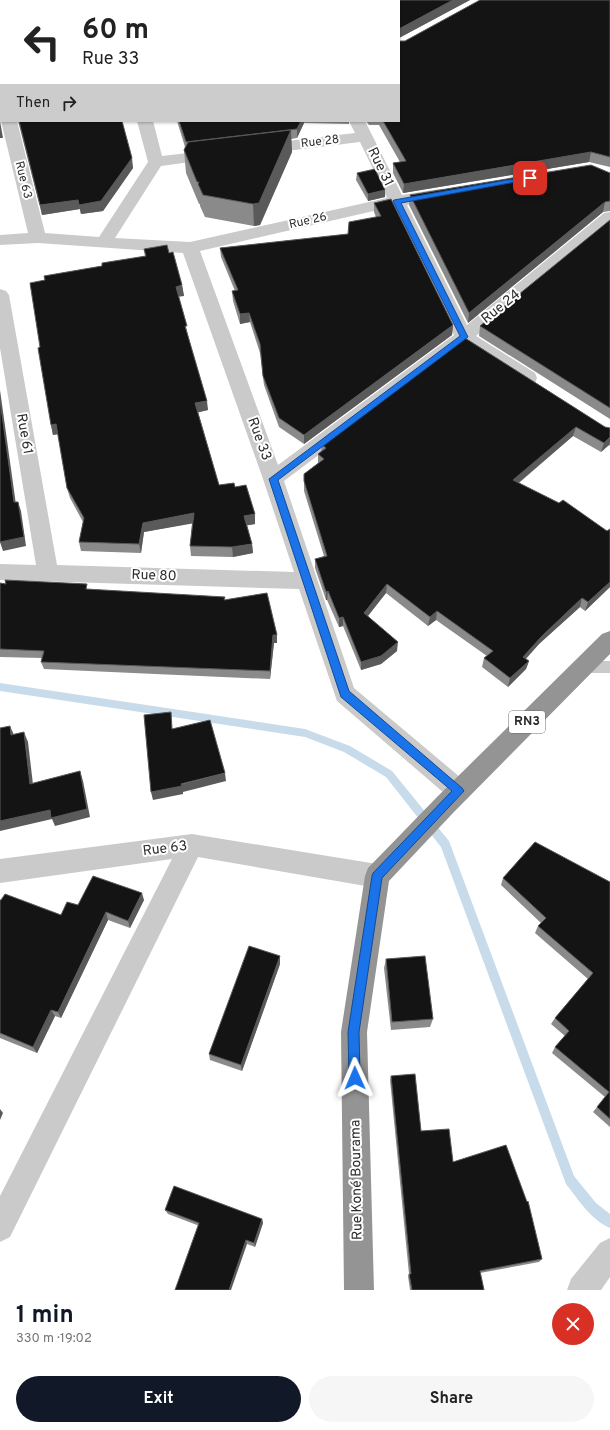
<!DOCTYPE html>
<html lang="en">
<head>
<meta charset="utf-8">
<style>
  :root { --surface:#fff; --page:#f6f6f6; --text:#222; --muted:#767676; --accent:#111827 }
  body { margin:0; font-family:Overpass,sans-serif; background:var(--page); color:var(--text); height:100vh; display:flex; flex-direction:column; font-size:15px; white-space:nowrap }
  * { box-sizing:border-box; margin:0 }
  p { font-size:13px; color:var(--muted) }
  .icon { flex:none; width:22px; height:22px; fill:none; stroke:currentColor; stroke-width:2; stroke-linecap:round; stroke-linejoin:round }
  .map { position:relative; height:1290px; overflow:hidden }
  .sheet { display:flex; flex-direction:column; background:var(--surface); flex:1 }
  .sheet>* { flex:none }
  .guide { position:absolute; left:0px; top:0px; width:400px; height:122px; box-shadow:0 1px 3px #0004; background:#fff; color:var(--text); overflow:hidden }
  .pin { position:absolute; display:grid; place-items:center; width:34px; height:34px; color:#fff; margin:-17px; border-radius:8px; box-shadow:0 2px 6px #0006 }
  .me { position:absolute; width:44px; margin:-22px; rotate:359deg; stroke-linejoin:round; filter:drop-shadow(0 0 3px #0008) }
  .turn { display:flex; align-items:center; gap:14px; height:84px; padding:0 16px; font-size:18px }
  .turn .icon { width:52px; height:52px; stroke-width:2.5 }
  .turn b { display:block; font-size:28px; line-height:34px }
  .then { display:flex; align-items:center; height:38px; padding:0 16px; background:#0003; gap:8px; font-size:15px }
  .round { display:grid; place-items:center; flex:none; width:42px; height:42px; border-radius:21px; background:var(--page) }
  .headline { display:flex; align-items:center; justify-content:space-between; height:68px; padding:0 16px }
  h1 { font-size:24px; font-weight:700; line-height:30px; color:var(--accent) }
  .action { display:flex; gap:8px; margin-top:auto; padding:8px 16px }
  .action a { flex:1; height:46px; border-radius:24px; background:var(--accent); color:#fff; font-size:16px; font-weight:700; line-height:46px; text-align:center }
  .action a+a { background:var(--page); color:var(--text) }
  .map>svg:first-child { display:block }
</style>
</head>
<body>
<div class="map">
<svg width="610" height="1290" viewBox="0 0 610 1290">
  <rect width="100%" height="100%" fill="#fff"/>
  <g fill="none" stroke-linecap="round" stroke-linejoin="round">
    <!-- stream -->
    <path fill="#c8dbea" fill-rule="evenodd" d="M0 683 305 729 350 746 392 771 449 841 574 1176 596 1203 610 1214V1228C591 1220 578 1199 566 1184L441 847 386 777 344 752 305 737 0 691Z"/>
    <!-- lane -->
    <polygon fill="#cacaca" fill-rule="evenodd" points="582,661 610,661 610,673 582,673 577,671 575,667 577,663"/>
    <!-- street -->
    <g fill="#cacaca" fill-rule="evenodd">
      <path d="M1 121H17L45 233 99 237 148 162 137 121H153L162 156 214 150 220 152 222 155 220 158 161 166 115 238 190 242 387 198 360 142 262 154 256 152 254 149 256 146 262 144 355 133 349 121H365L402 195 439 189 445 190 447 194 445 198 407 205 467 325 604 213 610 212V226L476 336 535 373 537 378 535 383 528 385 521 383 464 346 284 481 354 688 467 783 471 791 467 799 459 802 451 799 337 701 299 589 0 580V564L36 565 0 348V289L6 291 9 295 57 565 294 572 263 479 183 253 38 243 0 245V235L28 233ZM391 207 454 335 278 465 200 251Z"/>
      <polygon points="192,834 377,864 386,868 389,876 386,884 377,888 198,857 10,1237 0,1242 0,1196 172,859 0,883 0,859"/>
      <polygon points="610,1238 610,1277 601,1290 567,1290 571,1279 600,1243"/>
    </g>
    <!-- highway -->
    <polygon fill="#949494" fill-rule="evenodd" points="610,631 610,654 453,813 389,881 367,1032 374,1290 344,1290 341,1032 365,876 368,868 437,797 602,634"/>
  </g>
  <!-- wall -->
  <g fill="#8a8a8a">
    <polygon points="0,0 470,0 399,38 1,1 1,120 0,120"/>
    <polygon points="610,0 610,167 589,162 403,193 393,173 393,163 400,162 379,125 369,125 366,121 399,121 405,41"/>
    <polygon points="18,121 122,121 133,168 103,211 81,214 80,209 42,215"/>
    <polygon points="177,121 349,121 349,124 304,123 297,138 291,139 292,152 260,225 254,226 205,217 200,206 200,204 199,204 186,173 184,150 185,147"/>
    <polygon points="357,173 385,190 385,197 368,201 356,180"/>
    <polygon points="610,173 610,211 603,212 468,323 409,205 410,195"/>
    <polygon points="374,203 453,325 452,335 304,444 279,427 264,385 260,353 250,322 240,324 233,301 232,291 235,291 221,257 220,248 348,234 376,217 374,212"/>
    <polygon points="610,220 610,419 479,336 480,326"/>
    <polygon points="144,249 169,253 182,285 184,296 178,296 188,335 208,410 198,412 219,485 235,487 255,514 255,524 247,525 252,544 253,553 233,557 191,556 190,546 192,523 144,532 141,553 81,551 79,542 83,522 70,498 67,488 58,434 53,435 51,425 40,347 45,280 44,276 102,266 145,257"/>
    <polygon points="465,338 605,427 610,428 610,446 609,445 601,452 573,436 519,483 607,531 610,529 610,587 585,611 580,607 539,644 526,659 529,661 526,669 508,687 482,667 484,658 487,656 436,620 428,626 386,593 368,616 397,651 381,664 361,670 343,626 339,627 327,600 326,600 315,568 315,559 324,556 304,491 304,474 318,463 318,454 321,451 322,445"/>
    <polygon points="0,583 89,589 225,600 277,635 277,643 274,643 270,679 44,669 41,662 42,658 0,657"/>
    <polygon points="503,878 610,882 610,1127 593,1112 605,1097 552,1053 555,1047 565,1036 551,1024 555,1018 588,979 535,933 538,926 541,923 501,885"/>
    <polygon points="0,900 61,915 78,905 144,900 130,928 108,920 61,1018 55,1016 37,1053 0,1038"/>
    <polygon points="386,959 433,1019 430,1027 391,1030 384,968"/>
    <polygon points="280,964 242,1071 210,1060 209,1054"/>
    <polygon points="391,1076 421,1131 453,1162 542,1259 539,1262 480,1273 484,1290 410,1290 408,1276 409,1274 390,1080"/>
    <polygon points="165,1210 262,1219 263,1223 255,1247 168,1214"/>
  </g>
  <!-- shaded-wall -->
  <g fill="#5a5a5a">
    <polygon points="453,0 470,0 399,38 399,29"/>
    <polygon points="0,121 3,138 0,138"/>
    <polygon points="301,121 304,121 304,123 297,138 297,129"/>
    <polygon points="291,130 292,152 260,225 254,226 253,204"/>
    <polygon points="591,152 589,162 403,193 404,184"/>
    <polygon points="132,158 133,168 103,211 81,214 79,205"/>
    <polygon points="385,190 385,197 368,201 368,194"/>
    <polygon points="78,200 80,209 42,215 40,205"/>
    <polygon points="605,202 603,212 468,323 469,313"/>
    <polygon points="182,285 184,296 177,297 176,287"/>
    <polygon points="249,313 250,322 240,324 240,314"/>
    <polygon points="453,325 452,335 304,444 304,435"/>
    <polygon points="0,390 17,512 14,502 0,400"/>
    <polygon points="207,401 208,410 196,413 195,403"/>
    <polygon points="56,424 58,434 53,435 51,425"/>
    <polygon points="576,427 573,436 511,489 513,480"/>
    <polygon points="610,437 610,442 609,445 601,452 604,443"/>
    <polygon points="18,502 21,511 26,546 3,551 0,542"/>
    <polygon points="194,513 195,523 144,532 141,553 139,544 143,523"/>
    <polygon points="255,514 255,524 244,526 244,516"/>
    <polygon points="252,544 253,553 233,557 232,547"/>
    <polygon points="610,582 610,587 585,611 588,602"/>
    <polygon points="387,584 386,593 363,622 364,613"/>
    <polygon points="328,591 327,600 326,600 326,592"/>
    <polygon points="582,598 580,607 539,644 520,665 523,657 542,636"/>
    <polygon points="437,611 436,620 428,626 430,617"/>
    <polygon points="343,617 343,626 339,627 339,618"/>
    <polygon points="273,635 277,635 277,643 274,643 270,679 270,671"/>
    <polygon points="398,642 397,651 381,664 361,670 361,662"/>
    <polygon points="529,661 526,669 508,687 510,678"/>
    <polygon points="10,726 14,735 11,735"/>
    <polygon points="24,732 28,742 34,793 30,784"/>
    <polygon points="80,771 83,781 90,817 55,826 52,819 0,831 0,821"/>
    <polygon points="225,773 226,781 183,792 183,794 153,800 151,792"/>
    <polygon points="142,893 144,900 130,928 128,921"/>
    <polygon points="106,912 108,920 61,1018 58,1012"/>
    <polygon points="280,956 280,964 242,1071 241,1065"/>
    <polygon points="51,1010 55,1016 37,1053 33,1047"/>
    <polygon points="0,1109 3,1113 0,1120"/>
    <polygon points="262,1219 263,1223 255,1247 254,1243"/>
    <polygon points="246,1240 247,1244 231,1290 229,1290"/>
  </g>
  <!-- building -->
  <g fill="#141414" stroke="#5a5a5a">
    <polygon points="0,0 453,0 399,29 399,1 1,1 1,110 0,110"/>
    <polygon points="480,0 610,0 610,157 591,152 404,184 393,163 406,161 383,121 399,121 399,41 405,41"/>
    <polygon points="19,121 122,121 132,158 101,201 79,205 78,200 40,205"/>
    <polygon points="179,121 301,121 297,129 186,142"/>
    <polygon points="291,130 259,203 253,204 203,195 198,184 199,182 197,182 184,150 188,142"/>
    <polygon points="591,165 610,173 610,201 605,202 469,313 410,195"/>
    <polygon points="375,169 385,190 368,194 357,173"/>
    <polygon points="391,199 453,325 304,435 279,418 263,376 260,344 249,313 240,314 232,291 238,290 220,248 348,234 349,222 381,216 374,203"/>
    <polygon points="610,220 610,408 480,326"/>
    <polygon points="167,245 169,253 173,252 182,285 176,287 187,326 185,326 207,401 195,403 219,485 234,483 235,487 246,485 255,514 244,516 252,544 232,547 190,546 194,513 143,523 139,544 79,542 84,518 67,488 56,424 51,425 38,348 40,347 30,283 45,280 44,276 102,266 102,263 146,256 144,249"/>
    <polygon points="465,338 605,427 610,428 610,437 604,443 576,427 513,480 559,503 563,500 607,531 610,529 610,582 588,602 582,598 542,636 523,657 529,661 510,678 484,658 493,651 437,611 430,617 387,584 364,613 398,642 381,656 361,662 343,617 339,618 328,591 326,592 315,559 327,556 304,481 304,474 324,459 318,454 326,448 322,445"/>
    <polygon points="0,400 14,502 18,502 24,537 0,542"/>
    <polygon points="5,580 87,584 86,589 225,597 224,600 267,593 277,635 273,635 270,671 41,662 44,651 0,649 0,583 6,584"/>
    <polygon points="171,712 172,729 210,720 225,773 181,784 182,786 151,792 144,715"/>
    <polygon points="10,726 11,735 24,732 30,784 80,771 87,809 51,818 50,810 0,821 0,728"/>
    <polygon points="535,842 610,882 610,1119 597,1107 609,1092 555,1047 569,1031 555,1018 593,973 538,926 546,918 503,878"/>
    <polygon points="93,876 142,893 128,921 106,912 58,1012 51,1010 33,1047 0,1033 0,900 1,900 5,894 61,915 67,902 78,905"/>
    <polygon points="249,946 280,956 241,1065 209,1054"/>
    <polygon points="425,956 433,1019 392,1022 386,959"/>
    <polygon points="415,1074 421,1131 449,1129 453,1162 506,1145 527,1202 528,1201 542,1259 480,1271 484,1290 412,1290 409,1274 411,1274 391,1076"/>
    <polygon points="174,1186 262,1219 254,1243 246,1240 229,1290 175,1290 199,1223 165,1210"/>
  </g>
  <!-- route -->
  <polygon fill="#1a73e8" stroke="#114b97" points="530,176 533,178 532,179 401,203 468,337 278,480 349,691 462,788 464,791 382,878 359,1032 360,1078 359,1082 355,1083 351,1082 349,1078 348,1032 372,876 373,873 452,791 341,697 269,479 460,336 393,201 394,200"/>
  <g text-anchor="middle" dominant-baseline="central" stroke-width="4" stroke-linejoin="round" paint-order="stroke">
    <!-- far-street labels -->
    <g font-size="12" fill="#2d2d2d" stroke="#fff">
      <text transform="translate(320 142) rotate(-7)">Rue 28</text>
      <text transform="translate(23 180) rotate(76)">Rue 63</text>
      <text transform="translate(308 221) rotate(-13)">Rue 26</text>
    </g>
    <!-- shield labels -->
    <rect fill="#fff" stroke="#6c6c6c" stroke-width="1" x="509" y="711" width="36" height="22" rx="3"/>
    <g font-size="13" font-weight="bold" fill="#2d2d2d">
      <text x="527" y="722">RN3</text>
    </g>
    <!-- street labels -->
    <g font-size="14" fill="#2d2d2d" stroke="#fff">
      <text transform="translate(380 167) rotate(64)">Rue 31</text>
      <text transform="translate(501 307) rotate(-39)">Rue 24</text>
      <text transform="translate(24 434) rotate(80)">Rue 61</text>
      <text transform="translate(259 439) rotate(70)">Rue 33</text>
      <text transform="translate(154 576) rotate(2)">Rue 80</text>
      <text transform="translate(165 849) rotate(-7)">Rue 63</text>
      <text transform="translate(357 1180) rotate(-91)">Rue Koné Bourama</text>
    </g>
  </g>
</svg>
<div class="pin" style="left:530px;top:178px;background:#d93025"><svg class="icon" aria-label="arrive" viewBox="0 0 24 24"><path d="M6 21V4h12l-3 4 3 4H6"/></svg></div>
<svg class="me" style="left:355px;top:1078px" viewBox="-20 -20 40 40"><path d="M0-17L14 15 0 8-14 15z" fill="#1a73e8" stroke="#fff" stroke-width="4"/></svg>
<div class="guide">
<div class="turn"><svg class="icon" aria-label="left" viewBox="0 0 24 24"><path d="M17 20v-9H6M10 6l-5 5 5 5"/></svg><div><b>60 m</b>Rue 33</div></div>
<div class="then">Then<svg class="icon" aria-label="right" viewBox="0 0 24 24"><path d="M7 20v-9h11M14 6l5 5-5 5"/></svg></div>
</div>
</div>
<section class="sheet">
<div class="headline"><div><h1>1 min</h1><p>330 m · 19:02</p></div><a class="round" style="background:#d93025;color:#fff"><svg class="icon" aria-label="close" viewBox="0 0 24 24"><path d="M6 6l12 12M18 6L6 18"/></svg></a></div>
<div class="action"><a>Exit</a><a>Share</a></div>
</section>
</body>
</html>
